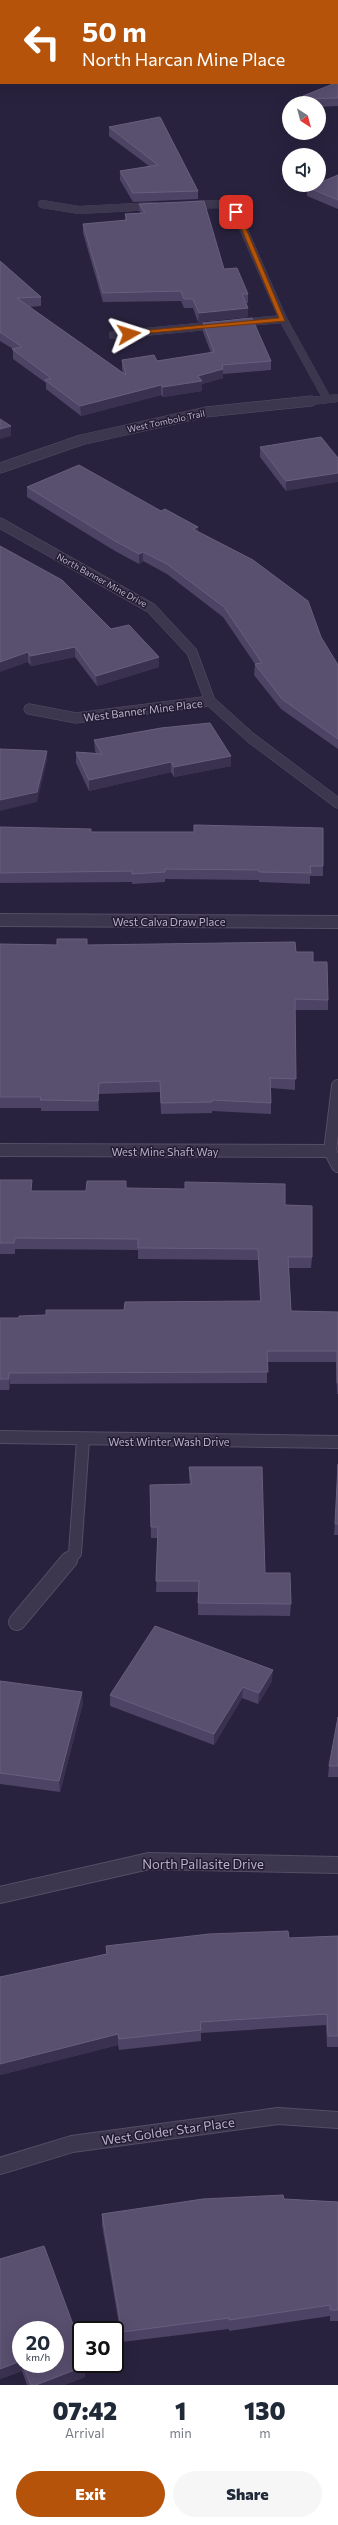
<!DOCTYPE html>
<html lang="en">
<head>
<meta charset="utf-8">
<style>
  :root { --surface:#fff; --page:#f6f6f7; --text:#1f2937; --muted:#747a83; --accent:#b45309 }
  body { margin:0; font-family:Commissioner,sans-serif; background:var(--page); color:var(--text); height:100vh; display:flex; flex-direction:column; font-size:15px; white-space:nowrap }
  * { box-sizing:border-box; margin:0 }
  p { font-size:13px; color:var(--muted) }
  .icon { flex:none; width:22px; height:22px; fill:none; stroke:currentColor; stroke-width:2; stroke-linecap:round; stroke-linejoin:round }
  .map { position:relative; height:2385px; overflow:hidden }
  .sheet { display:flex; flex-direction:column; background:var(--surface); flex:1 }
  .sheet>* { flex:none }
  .top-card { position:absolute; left:0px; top:0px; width:338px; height:84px; box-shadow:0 4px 16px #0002; background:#b45309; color:#fff; overflow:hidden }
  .needle { width:26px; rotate:144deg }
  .tools { position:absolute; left:282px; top:96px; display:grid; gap:8px }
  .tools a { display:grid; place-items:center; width:44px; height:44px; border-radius:50%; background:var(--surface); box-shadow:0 4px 16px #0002; font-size:20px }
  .speed { position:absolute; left:12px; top:2321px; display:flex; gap:8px; font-size:20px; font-weight:700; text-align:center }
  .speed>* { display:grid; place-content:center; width:52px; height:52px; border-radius:50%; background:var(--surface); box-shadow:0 4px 16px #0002; line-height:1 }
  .speed small { font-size:10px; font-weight:400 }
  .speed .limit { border:2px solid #111; border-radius:6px; background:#fff; color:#111 }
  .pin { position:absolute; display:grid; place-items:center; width:34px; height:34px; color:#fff; margin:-17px; border-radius:8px; box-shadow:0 2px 6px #0006 }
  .me { position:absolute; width:44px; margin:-22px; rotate:84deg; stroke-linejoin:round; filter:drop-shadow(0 0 3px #0008) }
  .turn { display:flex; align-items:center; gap:14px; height:84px; padding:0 16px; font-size:18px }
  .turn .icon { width:52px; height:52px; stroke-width:2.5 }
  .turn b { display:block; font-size:28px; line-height:34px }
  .eta { display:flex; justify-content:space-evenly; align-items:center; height:68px; text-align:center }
  .eta b { font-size:24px; font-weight:800; line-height:28px }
  .action { display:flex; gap:8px; margin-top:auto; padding:8px 16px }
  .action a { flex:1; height:46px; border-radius:24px; background:var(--accent); color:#fff; font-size:16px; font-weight:800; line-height:46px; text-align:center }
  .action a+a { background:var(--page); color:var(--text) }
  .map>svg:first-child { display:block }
</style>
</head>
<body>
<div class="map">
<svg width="338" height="2385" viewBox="0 0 338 2385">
  <rect width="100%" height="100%" fill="#29223e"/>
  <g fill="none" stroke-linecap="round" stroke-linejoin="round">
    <!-- stream -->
    <g stroke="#3b2d5d" stroke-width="6">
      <polyline points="202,0 204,0"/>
      <polyline points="84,1 86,0"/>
    </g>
    <defs>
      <g id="minor-far3">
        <polyline points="42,204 79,210 155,206"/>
        <polyline points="190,205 220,204 236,212 283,319 326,397"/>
        <polyline points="238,323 283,319"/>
        <polyline points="113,335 218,325"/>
        <polyline points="302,402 338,398"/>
      </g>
      <g id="minor-far2">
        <polyline points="0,468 81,440 206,412 311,401"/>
        <polyline points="0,523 151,608 192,652 210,701 251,738 338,803"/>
        <polyline points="29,709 76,718 210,701"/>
      </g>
      <g id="minor-far1">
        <polyline points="0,920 338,922"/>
        <polyline points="338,1086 330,1151 338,1166"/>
        <polyline points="0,1150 330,1151"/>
        <polyline points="0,1437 338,1442"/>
        <polyline points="68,1561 75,1553 83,1440"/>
      </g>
      <g id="minor">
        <polyline points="17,1622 69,1560"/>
        <polyline points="0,1895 149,1861 338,1865"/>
        <polyline points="0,2166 72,2144 278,2116 338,2120"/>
      </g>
    </defs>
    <!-- minor-far3 casing -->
    <use href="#minor-far3" stroke="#554e65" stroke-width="8"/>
    <!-- minor-far2 casing -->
    <use href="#minor-far2" stroke="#554e65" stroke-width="11"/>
    <!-- minor-far1 casing -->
    <use href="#minor-far1" stroke="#554e65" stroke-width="14"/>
    <!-- minor casing -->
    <use href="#minor" stroke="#554e65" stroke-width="18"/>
    <!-- minor-far3 -->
    <use href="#minor-far3" stroke="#3c364e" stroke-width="8"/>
    <!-- minor-far2 -->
    <use href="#minor-far2" stroke="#3c364e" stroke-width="10"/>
    <!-- minor-far1 -->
    <use href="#minor-far1" stroke="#3c364e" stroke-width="12"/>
    <!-- minor -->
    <use href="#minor" stroke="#3c364e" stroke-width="16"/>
  </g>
  <!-- wall -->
  <g fill="#4d4364" fill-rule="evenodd">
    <polygon points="338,82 338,106 319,107 319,103 303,103 303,96"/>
    <polygon points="109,127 198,191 198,199 133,202 120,180 120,171 149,166 109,136"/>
    <polygon points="338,175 338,209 307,196 307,187"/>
    <polygon points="139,204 224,269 248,294 248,303 246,303 248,317 198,322 193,308 184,308 181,301 103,302 83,233 83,224 125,221 125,214 140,213"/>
    <polygon points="0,261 41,297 41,306 29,307 123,373 122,369 122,360 157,361 211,353 203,332 203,323 271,361 271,370 223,374 223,378 202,384 202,391 163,397 161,395 81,416 46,389 46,383 13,359 13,349 0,341"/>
    <polygon points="260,447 338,458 286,491 260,457"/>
    <polygon points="27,487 161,511 198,527 198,532 321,637 338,665 338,749 281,709 254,675 255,664 223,617 167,574 143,561 139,564 115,551 27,497"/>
    <polygon points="0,546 111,629 159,667 97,686 75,657 31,666 28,662"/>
    <polygon points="94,740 231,756 231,766 174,777 171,772 89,791 76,763 76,752 96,753 95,751"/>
    <polygon points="0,827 91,832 323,866 323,876 310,876 310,884 259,882 259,880 165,879 165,882 132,884 132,882 0,883"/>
    <polygon points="0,944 57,945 87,945 296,952 313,962 328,1000 328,1010 295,1010 295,1090 271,1088 271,1114 212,1111 212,1113 161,1114 160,1092 99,1094 99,1111 41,1111 41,1108 0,1108"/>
    <polygon points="0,1180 32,1191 86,1191 126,1188 285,1205 312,1257 311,1268 289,1268 291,1311 338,1312 338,1394 337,1394 336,1362 267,1362 267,1383 10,1384 9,1390 0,1390 0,1318 19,1318 260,1301 258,1260 138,1259 138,1250 15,1249 15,1254 0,1254"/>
    <polygon points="338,1464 338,1535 334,1535 335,1524"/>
    <polygon points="189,1467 265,1573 291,1604 290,1616 198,1615 198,1592 156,1592 158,1538 151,1538 150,1485 190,1484 189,1478"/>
    <polygon points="0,1681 83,1703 60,1792 0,1784"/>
    <polygon points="272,1681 258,1704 242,1698 214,1745 110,1706 110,1695"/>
    <polygon points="338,1717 338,1777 328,1777 329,1766"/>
    <polygon points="338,1936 338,2047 327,2047 326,2025 201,2033 201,2041 119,2050 118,2045 0,2075 0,1977 106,1954 106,1946"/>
    <polygon points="284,2199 338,2202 338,2321 330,2321 330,2316 229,2331 229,2329 122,2342 102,2225 102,2214"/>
    <path d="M0 2259 81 2364H85V2377L64 2385H27L22 2371 0 2379ZM21 2330 55 2364H21Z"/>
  </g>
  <!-- shaded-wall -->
  <g fill="#3a3150">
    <polygon points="248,308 248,317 198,322 199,313"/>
    <polygon points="223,369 223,378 202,384 202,391 163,397 163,387 198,376"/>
    <polygon points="161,385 161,395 81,416 80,406"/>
    <polygon points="11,426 11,436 0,439 0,429"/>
    <polygon points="338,473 338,482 286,491 286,481"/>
    <polygon points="198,527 198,537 193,529"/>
    <polygon points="143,552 143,561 139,564 139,554"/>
    <polygon points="75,647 75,657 31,666 30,656"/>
    <polygon points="28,652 28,662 0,672 0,662"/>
    <polygon points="159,657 159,667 97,686 96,676"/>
    <polygon points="47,751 47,761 37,802 0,811 0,800"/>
    <polygon points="231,756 231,766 174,777 174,767"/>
    <polygon points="171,762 171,772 89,791 89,780"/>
    <polygon points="99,1083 99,1111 98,1101"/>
    <polygon points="9,1373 10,1384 9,1390"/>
    <polygon points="273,1670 272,1681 258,1704 259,1693"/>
    <polygon points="243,1687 242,1698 214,1745 214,1734"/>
    <polygon points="82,1692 83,1703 60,1792 59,1781"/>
    <polygon points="118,2034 118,2045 0,2075 0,2064"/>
    <polygon points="21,2361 22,2371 0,2379 0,2369"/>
    <polygon points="85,2364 85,2377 64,2385 36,2385"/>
  </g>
  <!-- building -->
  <g fill="#594f6f" stroke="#685e7d">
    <polygon points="338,82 338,98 303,99 303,96"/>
    <polygon points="160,117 198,191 133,193 120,171 158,165 109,127"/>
    <polygon points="338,175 338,200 307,187 313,185 319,185 319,183"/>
    <polygon points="204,201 224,269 237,268 248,294 242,294 248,308 199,313 193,299 184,299 181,291 103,293 83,224 127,220 125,214 145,213 139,204"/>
    <polygon points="0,261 41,297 17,298 126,375 122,360 154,355 157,361 214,352 203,323 252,318 271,361 222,365 223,369 198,376 202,381 163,387 161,385 80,406 45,380 51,378 12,349 22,347 0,332"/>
    <polygon points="0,419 11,426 0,429"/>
    <polygon points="321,437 338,458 338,473 286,481 260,447"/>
    <polygon points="79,465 161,511 165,509 198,527 193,529 253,560 308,601 321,637 338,665 338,739 282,699 255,664 262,663 224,607 167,564 143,552 139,554 115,541 27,487"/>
    <polygon points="0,546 62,580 111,629 129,625 159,657 96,676 75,647 30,656 28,652 0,662"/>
    <polygon points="210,723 231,756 174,767 171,762 89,780 76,752 102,754 94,740 161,728"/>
    <polygon points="0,749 47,751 37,792 0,800"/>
    <polygon points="194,825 323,828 323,866 310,866 311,873 259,872 259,870 165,869 165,872 132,874 132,871 0,873 0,827 91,829 91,832 194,832"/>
    <polygon points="57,939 87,939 87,945 295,942 296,952 313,952 313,962 327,962 328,1000 295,999 296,1079 270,1078 271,1103 212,1100 212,1102 161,1103 160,1081 99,1083 98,1101 40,1100 41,1097 0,1097 0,944 57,945"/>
    <polygon points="0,1180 32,1180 31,1191 86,1191 87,1181 126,1181 126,1188 185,1189 185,1182 285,1184 285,1205 312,1206 312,1257 288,1257 291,1311 338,1312 338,1383 337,1383 337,1351 267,1351 268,1372 9,1373 9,1379 0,1379 0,1318 19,1318 19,1316 46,1315 46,1310 124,1310 125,1302 261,1301 258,1249 138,1248 138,1239 15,1238 14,1243 0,1243"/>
    <polygon points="338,1464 338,1524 335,1524"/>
    <polygon points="189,1467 262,1467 265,1573 290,1573 291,1604 198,1603 199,1581 156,1581 158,1527 151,1527 150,1485 192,1484"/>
    <polygon points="155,1626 273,1670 259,1693 243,1687 214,1734 110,1695"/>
    <polygon points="0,1681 82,1692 59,1781 0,1773"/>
    <polygon points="338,1717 338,1766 329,1766"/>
    <polygon points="288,1931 289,1938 338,1936 338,2036 328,2036 327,2014 200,2022 201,2030 119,2039 118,2034 0,2064 0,1977 107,1954 106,1946 209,1934"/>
    <polygon points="283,2195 284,2199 338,2202 338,2310 330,2310 330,2305 229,2320 229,2318 122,2332 102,2214 203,2199"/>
    <polygon points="44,2246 81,2346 81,2364 85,2364 85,2366 36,2385 31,2385 22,2364 55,2364 55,2330 21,2330 21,2361 0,2369 0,2259"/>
  </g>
  <!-- route -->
  <polygon fill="#b45309" stroke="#753606" points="234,211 239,212 285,321 126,335 129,332 279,318"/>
  <g text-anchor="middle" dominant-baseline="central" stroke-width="3" stroke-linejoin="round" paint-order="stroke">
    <!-- far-street labels -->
    <g font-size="9" fill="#b9b1c9" stroke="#221b32">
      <text transform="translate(166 421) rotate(-12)">West Tombolo Trail</text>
      <text transform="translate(102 580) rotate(29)">North Banner Mine Drive</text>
    </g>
    <!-- street labels -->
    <g font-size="11" fill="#b9b1c9" stroke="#221b32">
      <text transform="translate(143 710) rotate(-7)">West Banner Mine Place</text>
      <text x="169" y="921">West Calva Draw Place</text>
      <text x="165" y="1151">West Mine Shaft Way</text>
      <text x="169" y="1441">West Winter Wash Drive</text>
    </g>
    <!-- near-street labels -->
    <g font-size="13" fill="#b9b1c9" stroke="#221b32">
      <text x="203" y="1864">North Pallasite Drive</text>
      <text transform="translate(168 2131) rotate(-8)">West Golder Star Place</text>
    </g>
  </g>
</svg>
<div class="tools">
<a><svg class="needle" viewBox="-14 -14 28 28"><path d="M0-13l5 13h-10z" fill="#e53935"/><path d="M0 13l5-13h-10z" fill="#747a83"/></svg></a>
<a><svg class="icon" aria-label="sound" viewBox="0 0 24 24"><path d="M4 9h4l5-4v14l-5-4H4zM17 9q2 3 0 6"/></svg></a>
</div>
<div class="speed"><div>20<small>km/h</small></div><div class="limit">30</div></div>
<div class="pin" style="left:236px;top:212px;background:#d93025"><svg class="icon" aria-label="arrive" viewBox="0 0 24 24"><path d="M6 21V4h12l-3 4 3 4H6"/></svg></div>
<svg class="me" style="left:129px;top:334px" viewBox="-20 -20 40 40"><path d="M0-17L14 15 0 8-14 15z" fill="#b45309" stroke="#fff" stroke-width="4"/></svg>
<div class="top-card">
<div class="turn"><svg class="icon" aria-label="left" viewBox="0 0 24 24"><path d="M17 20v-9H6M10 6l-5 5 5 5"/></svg><div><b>50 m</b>North Harcan Mine Place</div></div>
</div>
</div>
<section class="sheet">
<div class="eta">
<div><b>07:42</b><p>Arrival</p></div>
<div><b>1</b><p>min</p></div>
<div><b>130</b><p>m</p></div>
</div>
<div class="action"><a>Exit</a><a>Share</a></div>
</section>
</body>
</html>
